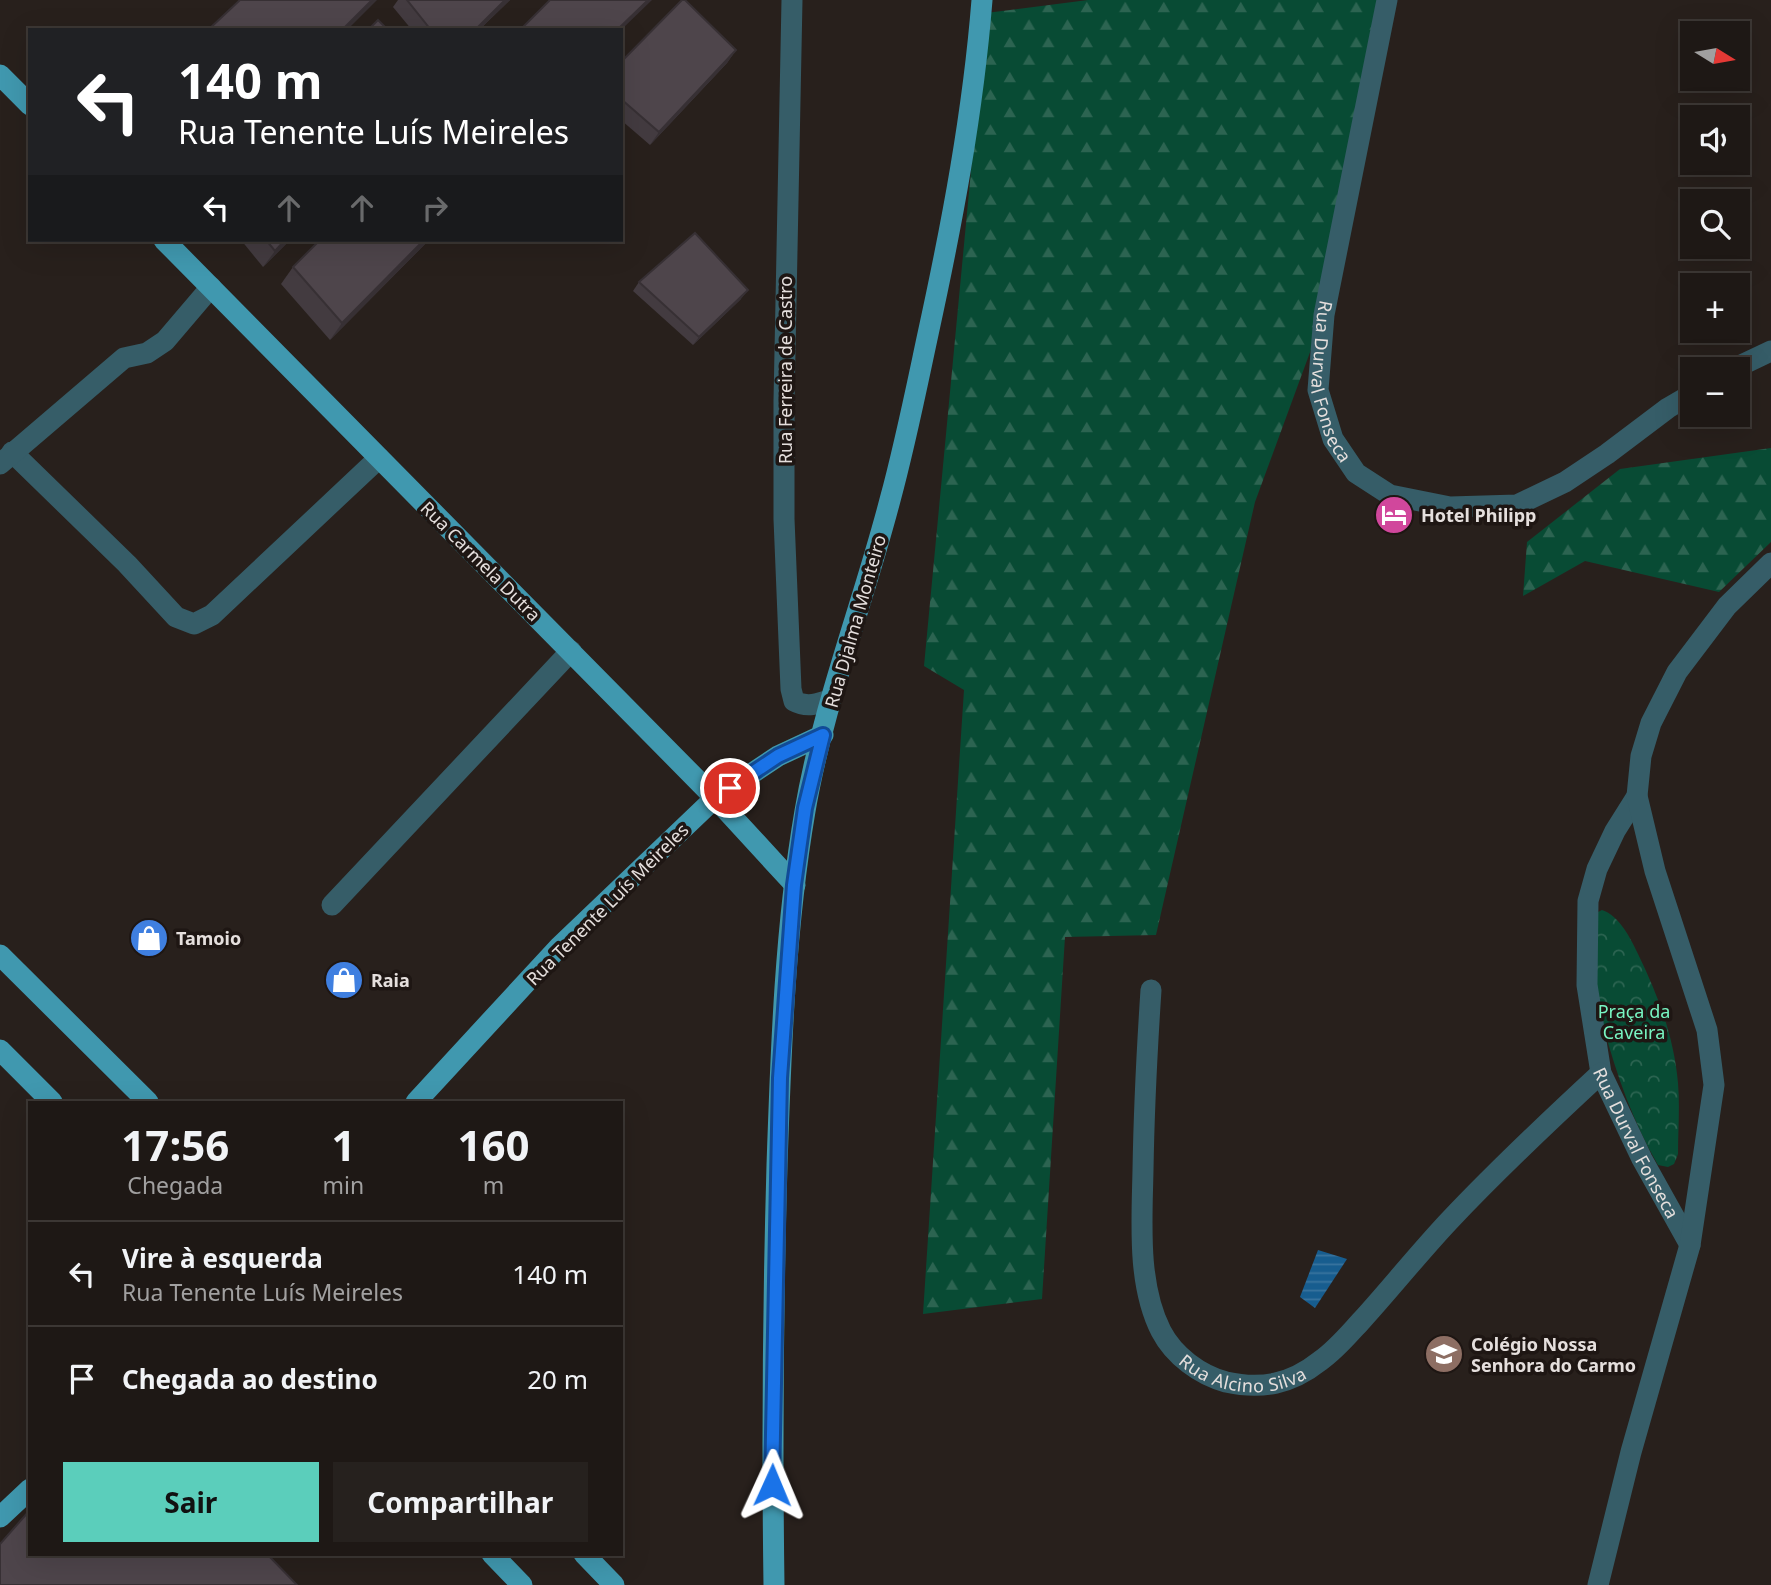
<!DOCTYPE html>
<html lang="pt">
<head>
<meta charset="utf-8">
<style>
  :root { --surface:#1e1815; --page:#26211e; --text:#f1f3f6; --muted:#a1a0a0; --line:#3c3734; --accent:#5bcebb }
  body { margin:0; font-family:"Noto Sans",sans-serif; background:var(--page); color:var(--text); height:100vh; display:flex; flex-direction:column; font-size:26px; white-space:nowrap }
  * { box-sizing:border-box; margin:0 }
  p { font-size:23px; color:var(--muted) }
  .icon { flex:none; width:38px; height:38px; fill:none; stroke:currentColor; stroke-width:2; stroke-linecap:round; stroke-linejoin:round }
  .map { position:relative; flex:1; overflow:hidden }
  .sheet { position:absolute; left:28px; top:1101px; width:595px; height:455px; display:flex; flex-direction:column; background:var(--surface); border-radius:0px; box-shadow:0 7px 28px #0002,0 0 0 2px var(--line) }
  .sheet>* { flex:none }
  .guide { position:absolute; left:28px; top:28px; width:595px; height:214px; border-radius:0px; box-shadow:0 7px 28px #0002,0 0 0 2px var(--line); background:#202124; color:#fff; overflow:hidden }
  .needle { width:46px; rotate:101deg }
  .buttons { position:absolute; left:1680px; top:21px; display:grid; gap:14px }
  .buttons a { display:grid; place-items:center; width:70px; height:70px; border-radius:0px; background:var(--surface); box-shadow:0 7px 28px #0002,0 0 0 2px var(--line); font-size:35px }
  .pin { position:absolute; display:grid; place-items:center; width:60px; height:60px; color:#fff; margin:-30px; border:4px solid #fff; border-radius:50%; box-shadow:0 2px 7px #0007 }
  .me { position:absolute; width:77px; margin:-38px; rotate:1deg; stroke-linejoin:round; filter:drop-shadow(0 0 5px #0008) }
  .turn { display:flex; align-items:center; gap:24px; height:147px; padding:0 35px; font-size:32px }
  .turn .icon { width:91px; height:91px; stroke-width:2.5 }
  .turn b { display:block; font-size:49px; line-height:60px }
  .lanes { display:flex; align-items:center; height:66px; padding:0 35px; background:#0003; justify-content:center; gap:35px; direction:ltr }
  .lanes .off { opacity:.35 }
  .eta { display:flex; justify-content:space-evenly; align-items:center; height:119px; text-align:center }
  .eta b { font-size:42px; font-weight:700; line-height:49px }
  .button { display:flex; gap:14px; margin-top:auto; padding:14px 35px }
  .button a { flex:1; height:80px; border-radius:0px; background:var(--accent); color:#111; font-size:28px; font-weight:700; line-height:80px; text-align:center }
  .button a+a { background:var(--page); color:var(--text) }
  ul { padding:0; list-style:none }
  li { display:flex; align-items:center; gap:21px; height:105px; padding:0 35px; border-top:2px solid var(--line) }
  li div { flex:1 }
  li b { display:block; font-size:26px }
  li em { font-style:normal }
  .map>svg:first-child { display:block }
</style>
</head>
<body>
<div class="map">
<svg width="1771" height="1585" viewBox="0 0 1771 1585">
  <defs>
    <pattern id="forest-firs" width="22" height="20" patternUnits="userSpaceOnUse" patternTransform="scale(1.75)"><rect width="22" height="20" fill="#084b34"/><path d="M5 1l3.5 6h-7zM16 11l3.5 6h-7z" fill="#2c6451"/></pattern>
    <pattern id="park-crowns" width="20" height="18" patternUnits="userSpaceOnUse" patternTransform="scale(1.75)"><rect width="20" height="18" fill="#084b34"/><path d="M2 6a3 3 0 1 1 6 0M12 15a3 3 0 1 1 6 0" fill="none" stroke="#2c6451"/></pattern>
    <pattern id="water-rules" width="6" height="5" patternUnits="userSpaceOnUse" patternTransform="scale(1.75)"><rect width="6" height="5" fill="#175d8f"/><path d="M0 2.5h6" fill="none" stroke="#39749e"/></pattern>
  </defs>
  <rect width="100%" height="100%" fill="#28201c"/>
  <!-- forest -->
  <g fill="url(#forest-firs)">
    <polygon points="1088,0 1383,0 1320,325 1255,502 1156,935 1065,937 1042,1299 923,1314 964,690 924,666 986,13"/>
    <polygon points="1771,448 1771,542 1719,592 1585,561 1523,596 1527,542 1620,469"/>
  </g>
  <!-- park -->
  <path fill="url(#park-crowns)" d="M1602 910C1619 915 1631 939 1638 954 1658 995 1674 1037 1678 1083 1680 1106 1678 1131 1678 1154L1674 1164 1668 1167 1658 1165C1634 1124 1616 1074 1604 1028 1595 995 1595 959 1592 925L1596 913Z"/>
  <!-- water -->
  <polygon fill="url(#water-rules)" points="1318,1250 1347,1259 1315,1308 1300,1297"/>
  <g fill="none" stroke-linecap="round" stroke-linejoin="round">
    <!-- minor -->
    <g stroke="#365d68" stroke-width="21">
      <path d="M792 0 784 401V519L791 689 794 701C807 708 818 704 831 699"/>
      <path id="s1" d="M1387 0 1324 315 1318 390 1333 439 1356 473 1390 495 1450 507 1517 505 1565 482 1607 454 1668 408 1692 394"/>
      <polyline points="1733,369 1771,351"/>
      <polyline points="12,452 127,564 176,617 194,624 212,615 379,458"/>
      <polyline points="0,464 124,358 147,353 165,341 211,287"/>
      <path id="s2" d="M1637 796 1615 831 1597 869 1588 901 1587 985 1601 1073 1642 1159 1690 1245"/>
      <polyline points="332,905 571,651"/>
      <path id="s3" d="M1151 990C1147 1050 1144 1109 1143 1170 1142 1221 1137 1284 1161 1331 1174 1356 1200 1375 1226 1382 1262 1390 1291 1384 1320 1361 1336 1350 1349 1334 1362 1320 1391 1288 1419 1253 1449 1221 1498 1169 1549 1121 1601 1073"/>
      <polyline points="1598,1585 1631,1452 1690,1245 1714,1085 1707,1030 1655,871 1637,796 1641,756 1651,723 1677,672 1727,606 1771,563"/>
    </g>
    <!-- major -->
    <g stroke="#4098af" stroke-width="21">
      <polyline points="0,75 30,105"/>
      <polyline points="164,240 715,798 795,885"/>
      <polyline points="0,955 148,1102"/>
      <polyline points="0,1050 52,1102"/>
      <polyline points="416,1102 559,947 715,798 778,756 823,735"/>
      <polyline points="0,1517 30,1489"/>
      <polyline points="492,1554 522,1585"/>
      <polyline points="584,1554 614,1585"/>
      <path d="M774 1585C772 1445 773 1305 777 1165 781 1047 785 928 805 811 823 705 863 604 890 500 905 445 916 390 928 334 952 224 973 113 982 0"/>
    </g>
  </g>
  <!-- wall -->
  <g fill="#433b40">
    <polygon points="398,0 510,0 479,30 412,30 393,7"/>
    <polygon points="736,50 727,63 650,145 621,120 621,62"/>
    <polygon points="241,240 290,240 263,267"/>
    <polygon points="320,240 429,240 330,340 281,284 293,267"/>
    <polygon points="639,282 741,299 693,345 633,291"/>
  </g>
  <!-- shaded-wall -->
  <g fill="#373034">
    <polygon points="372,0 377,0 347,30 342,30"/>
    <polygon points="505,0 510,0 479,30 475,30"/>
    <polygon points="648,0 652,0 621,30 617,30"/>
    <polygon points="736,50 727,63 650,145 659,132"/>
    <polygon points="285,240 290,240 263,267 275,251"/>
    <polygon points="424,240 429,240 330,340 342,323"/>
    <polygon points="748,290 741,299 693,345 699,337"/>
  </g>
  <!-- building -->
  <g fill="#4e454b" stroke="#373034" stroke-width="2">
    <polygon points="240,0 372,0 342,30 208,30"/>
    <polygon points="407,0 505,0 475,30 431,30"/>
    <polygon points="550,0 648,0 617,30 520,30"/>
    <polygon points="682,0 685,0 736,50 659,132 621,99 621,62"/>
    <polygon points="378,20 388,30 368,30"/>
    <polygon points="695,233 748,290 699,337 639,282"/>
    <polygon points="266,240 285,240 275,251"/>
    <polygon points="320,240 424,240 342,323 293,267"/>
    <polygon points="30,1510 30,1554 267,1554 297,1585 0,1585 0,1544"/>
  </g>
  <g fill="none" stroke-linecap="round" stroke-linejoin="round">
    <defs>
      <polyline id="route" points="730,788 778,756 823,735 805,808 794,885 780,1078 772,1485"/>
    </defs>
    <!-- route casing -->
    <use href="#route" stroke="#114b97" stroke-width="18"/>
    <!-- route -->
    <use href="#route" stroke="#1a73e8" stroke-width="12"/>
  </g>
  <!-- icons -->
  <defs>
    <symbol id="hotel-disc" viewBox="-11 -11 22 22"><circle r="9.5" fill="#d1479c" stroke="#1e1613"/><path d="M-6-4.5h1.5V1H6V5H4.5V3h-9V5H-6ZM-4 0a1.8 1.8 0 1 1 3.6 0ZM.5 0V-2.5h3Q6-2.5 6 0Z" fill="#fff"/></symbol>
    <symbol id="shop-disc" viewBox="-11 -11 22 22"><circle r="9.5" fill="#3f7fe0" stroke="#1e1613"/><path d="M-5-2.5h2.3a2.7 3.5 0 0 1 5.4 0H5L5.5 6h-11ZM-1.5-2.5h3a1.5 2.3 0 0 0-3 0Z" fill="#fff"/></symbol>
    <symbol id="school-disc" viewBox="-11 -11 22 22"><circle r="9.5" fill="#8d6e63" stroke="#1e1613"/><path d="M0-5L7-2L0 1L-7-2ZM-4 1L0 2.5L4 1V4Q0 6-4 4Z" fill="#fff"/></symbol>
  </defs>
  <g fill-rule="evenodd">
    <use href="#hotel-disc" x="1372" y="493" width="44" height="44"/>
    <use href="#shop-disc" x="127" y="916" width="44" height="44"/>
    <use href="#shop-disc" x="322" y="958" width="44" height="44"/>
    <use href="#school-disc" x="1422" y="1332" width="44" height="44"/>
  </g>
  <g text-anchor="middle" dominant-baseline="central" stroke-width="7" stroke-linejoin="round" paint-order="stroke">
    <!-- street labels -->
    <g font-size="18" fill="#e5dfdd" stroke="#1e1613">
      <text transform="translate(785 370) rotate(-90)">Rua Ferreira de Castro</text>
      <text stroke="none"><textPath href="#s1" startOffset="390">Rua Durval Fonseca</textPath></text>
      <text transform="translate(481 561) rotate(45)">Rua Carmela Dutra</text>
      <text transform="translate(855 621) rotate(-74)">Rua Djalma Monteiro</text>
      <text transform="translate(607 904) rotate(-45)">Rua Tenente Luís Meireles</text>
      <text stroke="none"><textPath href="#s2" startOffset="368">Rua Durval Fonseca</textPath></text>
      <text stroke="none"><textPath href="#s3" startOffset="444">Rua Alcino Silva</textPath></text>
    </g>
    <!-- poi labels -->
    <g font-size="18" font-weight="bold" fill="#e5dfdd" stroke="#1e1613" text-anchor="start">
      <text x="1421" y="515">Hotel Philipp</text>
      <text x="176" y="938">Tamoio</text>
      <text x="371" y="980">Raia</text>
      <text x="1471" y="1344">Colégio Nossa<tspan x="1471" dy="21">Senhora do Carmo</tspan></text>
    </g>
    <!-- park labels -->
    <g font-size="18" fill="#78f5c2" stroke="#1e1613">
      <text x="1634" y="1011">Praça da<tspan x="1634" dy="21">Caveira</tspan></text>
    </g>
  </g>
</svg>
<div class="buttons">
<a><svg class="needle" viewBox="-14 -14 28 28"><path d="M0-13l5 13h-10z" fill="#e53935"/><path d="M0 13l5-13h-10z" fill="#a1a0a0"/></svg></a>
<a><svg class="icon" aria-label="sound" viewBox="0 0 24 24"><path d="M4 9h4l5-4v14l-5-4H4zM17 9q2 3 0 6"/></svg></a>
<a><svg class="icon" aria-label="search" viewBox="0 0 24 24"><circle cx="10" cy="10" r="6"/><path d="M15 15l6 6"/></svg></a>
<a>+</a>
<a>−</a>
</div>
<div class="pin" style="left:730px;top:788px;background:#d93025"><svg class="icon" aria-label="arrive" viewBox="0 0 24 24"><path d="M6 21V4h12l-3 4 3 4H6"/></svg></div>
<svg class="me" style="left:772px;top:1485px" viewBox="-20 -20 40 40"><path d="M0-17L14 15 0 8-14 15z" fill="#1a73e8" stroke="#fff" stroke-width="4"/></svg>
<div class="guide">
<div class="turn"><svg class="icon" aria-label="left" viewBox="0 0 24 24"><path d="M17 20v-9H6M10 6l-5 5 5 5"/></svg><div><b>140 m</b>Rua Tenente Luís Meireles</div></div>
<div class="lanes"><svg class="icon" aria-label="left" viewBox="0 0 24 24"><path d="M17 20v-9H6M10 6l-5 5 5 5"/></svg><svg class="icon off" aria-label="ahead" viewBox="0 0 24 24"><path d="M12 20V5M6 11l6-6 6 6"/></svg><svg class="icon off" aria-label="ahead" viewBox="0 0 24 24"><path d="M12 20V5M6 11l6-6 6 6"/></svg><svg class="icon off" aria-label="right" viewBox="0 0 24 24"><path d="M7 20v-9h11M14 6l5 5-5 5"/></svg></div>
</div>
<section class="sheet">
<div class="eta">
<div><b>17:56</b><p>Chegada</p></div>
<div><b>1</b><p>min</p></div>
<div><b>160</b><p>m</p></div>
</div>
<ul>
<li><svg class="icon" aria-label="left" viewBox="0 0 24 24"><path d="M17 20v-9H6M10 6l-5 5 5 5"/></svg><div><b>Vire à esquerda</b><p>Rua Tenente Luís Meireles</p></div><em>140 m</em></li>
<li><svg class="icon" aria-label="arrive" viewBox="0 0 24 24"><path d="M6 21V4h12l-3 4 3 4H6"/></svg><div><b>Chegada ao destino</b></div><em>20 m</em></li>
</ul>
<div class="button"><a>Sair</a><a>Compartilhar</a></div>
</section>
</div>
</body>
</html>
